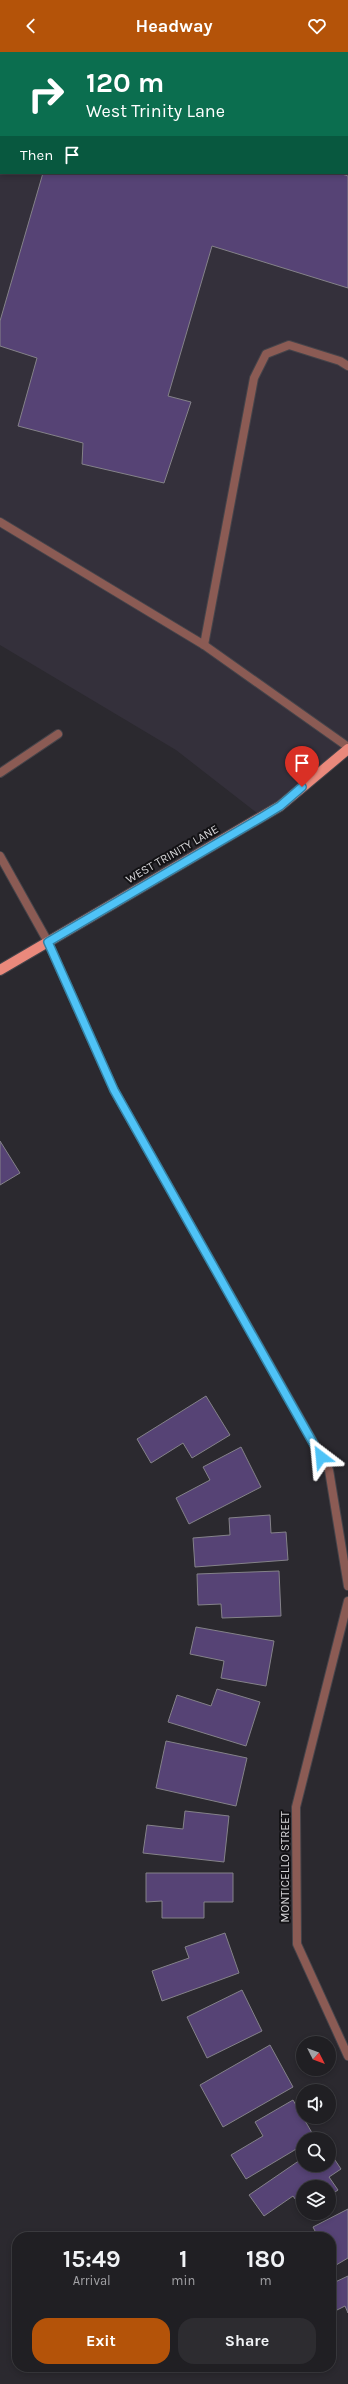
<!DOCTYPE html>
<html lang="en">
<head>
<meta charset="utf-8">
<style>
  :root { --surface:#201f23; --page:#2d2c30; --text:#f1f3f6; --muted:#a2a2a6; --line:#3d3d41; --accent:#b45309 }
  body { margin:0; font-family:Karla,sans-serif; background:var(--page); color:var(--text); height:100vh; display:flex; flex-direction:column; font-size:15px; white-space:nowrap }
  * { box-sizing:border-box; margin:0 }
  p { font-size:13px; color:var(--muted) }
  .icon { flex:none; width:22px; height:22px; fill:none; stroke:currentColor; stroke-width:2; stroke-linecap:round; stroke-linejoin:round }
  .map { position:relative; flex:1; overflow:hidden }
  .panel { position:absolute; left:12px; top:2180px; width:324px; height:140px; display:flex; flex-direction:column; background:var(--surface); border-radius:16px; box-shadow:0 2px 6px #0003,0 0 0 1px var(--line) }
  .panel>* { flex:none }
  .hud { position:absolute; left:0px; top:0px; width:348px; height:122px; box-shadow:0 2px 6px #0003,0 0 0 1px var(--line); background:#0b6e4f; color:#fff; overflow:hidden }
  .needle { width:26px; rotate:132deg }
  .tools { position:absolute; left:296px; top:1984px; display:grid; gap:8px }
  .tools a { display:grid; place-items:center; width:40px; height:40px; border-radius:50%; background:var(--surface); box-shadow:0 2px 6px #0003,0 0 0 1px var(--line); font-size:20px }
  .pin { position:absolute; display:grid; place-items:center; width:34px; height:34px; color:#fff; margin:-41px -17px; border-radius:50% 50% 50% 0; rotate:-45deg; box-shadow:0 0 4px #0007 }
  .pin .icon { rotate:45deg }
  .me { position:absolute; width:44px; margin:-22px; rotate:331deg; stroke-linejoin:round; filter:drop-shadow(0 0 3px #0008) }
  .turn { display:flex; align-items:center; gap:14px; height:84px; padding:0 20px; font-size:18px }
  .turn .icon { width:52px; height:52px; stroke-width:2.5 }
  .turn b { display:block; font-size:28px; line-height:34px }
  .then { display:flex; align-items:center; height:38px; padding:0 20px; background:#0003; gap:8px; font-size:15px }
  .eta { display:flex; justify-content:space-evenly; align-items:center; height:68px; text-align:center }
  .eta b { font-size:24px; font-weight:700; line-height:28px }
  .cta { display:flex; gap:8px; margin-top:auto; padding:8px 20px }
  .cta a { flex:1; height:46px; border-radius:16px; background:var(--accent); color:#fff; font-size:16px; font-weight:700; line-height:46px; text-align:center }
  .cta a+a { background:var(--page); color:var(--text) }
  header { display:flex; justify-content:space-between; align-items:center; height:52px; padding:0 20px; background:var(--accent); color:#fff; font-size:18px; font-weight:700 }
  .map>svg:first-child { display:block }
</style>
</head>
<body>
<header><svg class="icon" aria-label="back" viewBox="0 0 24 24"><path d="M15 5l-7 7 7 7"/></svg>Headway<svg class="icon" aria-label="heart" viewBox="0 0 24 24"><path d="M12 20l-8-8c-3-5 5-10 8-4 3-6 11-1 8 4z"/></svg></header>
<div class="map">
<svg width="348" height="2332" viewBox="0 0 348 2332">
  <rect width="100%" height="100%" fill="#2b292f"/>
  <!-- built -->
  <path fill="#34303b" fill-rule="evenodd" d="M0 0H348V697L262 765 176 698 0 593ZM1 1H347V121H1Z"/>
  <!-- building -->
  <g fill="#564375" stroke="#848289">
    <polygon points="78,0 348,0 348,16 347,1"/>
    <polygon points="43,121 339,121 348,124 348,236 212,194 168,344 191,350 164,431 82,412 83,391 18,374 37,306 0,294 0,269"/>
    <polygon points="0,1089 20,1121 0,1133"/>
    <polygon points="206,1344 230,1383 192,1406 183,1391 151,1411 137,1387"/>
    <polygon points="241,1395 261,1435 189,1472 176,1446 210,1428 203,1415"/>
    <polygon points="270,1463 271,1481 286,1480 288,1508 195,1515 193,1486 230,1483 229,1466"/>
    <polygon points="279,1519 281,1564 222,1566 221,1552 198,1553 197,1522"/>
    <polygon points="196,1575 274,1589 266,1634 221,1626 224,1609 190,1602"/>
    <polygon points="217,1637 260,1650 246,1694 168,1670 177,1643 211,1654"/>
    <polygon points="166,1689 247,1706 236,1754 156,1736"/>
    <polygon points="185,1759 229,1764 224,1810 143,1801 147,1773 183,1777"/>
    <polygon points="146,1821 233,1821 233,1850 204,1850 204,1866 162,1866 162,1849 146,1850"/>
    <polygon points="225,1881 239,1921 162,1949 152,1919 189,1906 185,1895"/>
    <polygon points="242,1938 262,1979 207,2006 187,1965"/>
    <polygon points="270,1993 293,2035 223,2075 200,2033"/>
    <polygon points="293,2048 315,2086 303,2087 303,2093 246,2127 231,2103 263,2084 255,2070"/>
    <polygon points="329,2099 341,2117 329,2125 338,2138 329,2144 329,2135 303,2135 303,2158 293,2144 264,2164 249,2143 303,2106 303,2113 329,2113"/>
    <polygon points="348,2157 348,2206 331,2216 331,2185 318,2185 313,2175"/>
    <polygon points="348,2224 348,2261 345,2254 331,2261 331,2232"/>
  </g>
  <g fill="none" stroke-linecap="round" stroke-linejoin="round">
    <defs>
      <g id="service">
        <polyline points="0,470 204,593 348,695"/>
        <polyline points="204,593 254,326 266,302 289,293 340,309 348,314"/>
      </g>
      <g id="minor">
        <polyline points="0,721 58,682"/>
        <polyline points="0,804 48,890 114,1038 329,1418 348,1534"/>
        <polyline points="348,1549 296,1755 297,1892 348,2004"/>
      </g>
      <polyline id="primary" points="0,918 280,754 348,697"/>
    </defs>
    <!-- service casing -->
    <use href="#service" stroke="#46444a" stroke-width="10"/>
    <!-- minor casing -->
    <use href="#minor" stroke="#46444a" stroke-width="10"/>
    <!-- primary casing -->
    <use href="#primary" stroke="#46444a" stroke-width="12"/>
    <!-- service -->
    <use href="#service" stroke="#8b5b54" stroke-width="8"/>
    <!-- minor -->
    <use href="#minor" stroke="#8b5b54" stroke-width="8"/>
    <!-- primary -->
    <use href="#primary" stroke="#ea897c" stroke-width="10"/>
  </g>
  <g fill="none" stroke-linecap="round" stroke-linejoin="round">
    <defs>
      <polyline id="route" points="302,735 280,754 262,765 48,890 114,1038 321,1405"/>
    </defs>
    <!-- route casing -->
    <use href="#route" stroke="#337fa1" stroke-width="10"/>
    <!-- route -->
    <use href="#route" stroke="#4fc3f7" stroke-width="7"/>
  </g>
  <g text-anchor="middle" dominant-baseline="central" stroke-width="4" stroke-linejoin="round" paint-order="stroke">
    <!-- street labels -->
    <g font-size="12" fill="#d4d3d6" stroke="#131215">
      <text transform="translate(172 802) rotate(-30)">WEST TRINITY LANE</text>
      <text transform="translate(285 1815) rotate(-90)">MONTICELLO STREET</text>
    </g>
  </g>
</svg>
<div class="tools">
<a><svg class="needle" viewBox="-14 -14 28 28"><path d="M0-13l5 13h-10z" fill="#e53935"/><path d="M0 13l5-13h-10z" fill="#a2a2a6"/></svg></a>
<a><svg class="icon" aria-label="sound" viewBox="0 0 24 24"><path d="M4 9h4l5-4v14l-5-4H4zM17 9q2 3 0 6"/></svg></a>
<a><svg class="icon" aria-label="search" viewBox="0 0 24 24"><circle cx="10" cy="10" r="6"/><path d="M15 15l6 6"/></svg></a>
<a><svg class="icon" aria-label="layers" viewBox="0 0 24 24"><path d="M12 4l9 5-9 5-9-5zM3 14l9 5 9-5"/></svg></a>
</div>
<div class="pin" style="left:302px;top:735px;background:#d93025"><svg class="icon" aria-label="arrive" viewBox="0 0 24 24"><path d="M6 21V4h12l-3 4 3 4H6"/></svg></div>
<svg class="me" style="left:321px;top:1405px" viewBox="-20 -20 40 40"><path d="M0-17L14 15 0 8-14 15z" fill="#4fc3f7" stroke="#fff" stroke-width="4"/></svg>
<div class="hud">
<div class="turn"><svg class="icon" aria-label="right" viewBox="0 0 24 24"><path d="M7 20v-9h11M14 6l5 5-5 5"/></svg><div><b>120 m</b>West Trinity Lane</div></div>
<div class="then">Then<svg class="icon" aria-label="arrive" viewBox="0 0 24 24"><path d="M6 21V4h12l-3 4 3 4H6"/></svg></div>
</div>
<section class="panel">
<div class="eta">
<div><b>15:49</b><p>Arrival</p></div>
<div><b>1</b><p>min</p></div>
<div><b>180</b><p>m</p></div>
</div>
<div class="cta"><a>Exit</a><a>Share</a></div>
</section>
</div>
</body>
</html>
